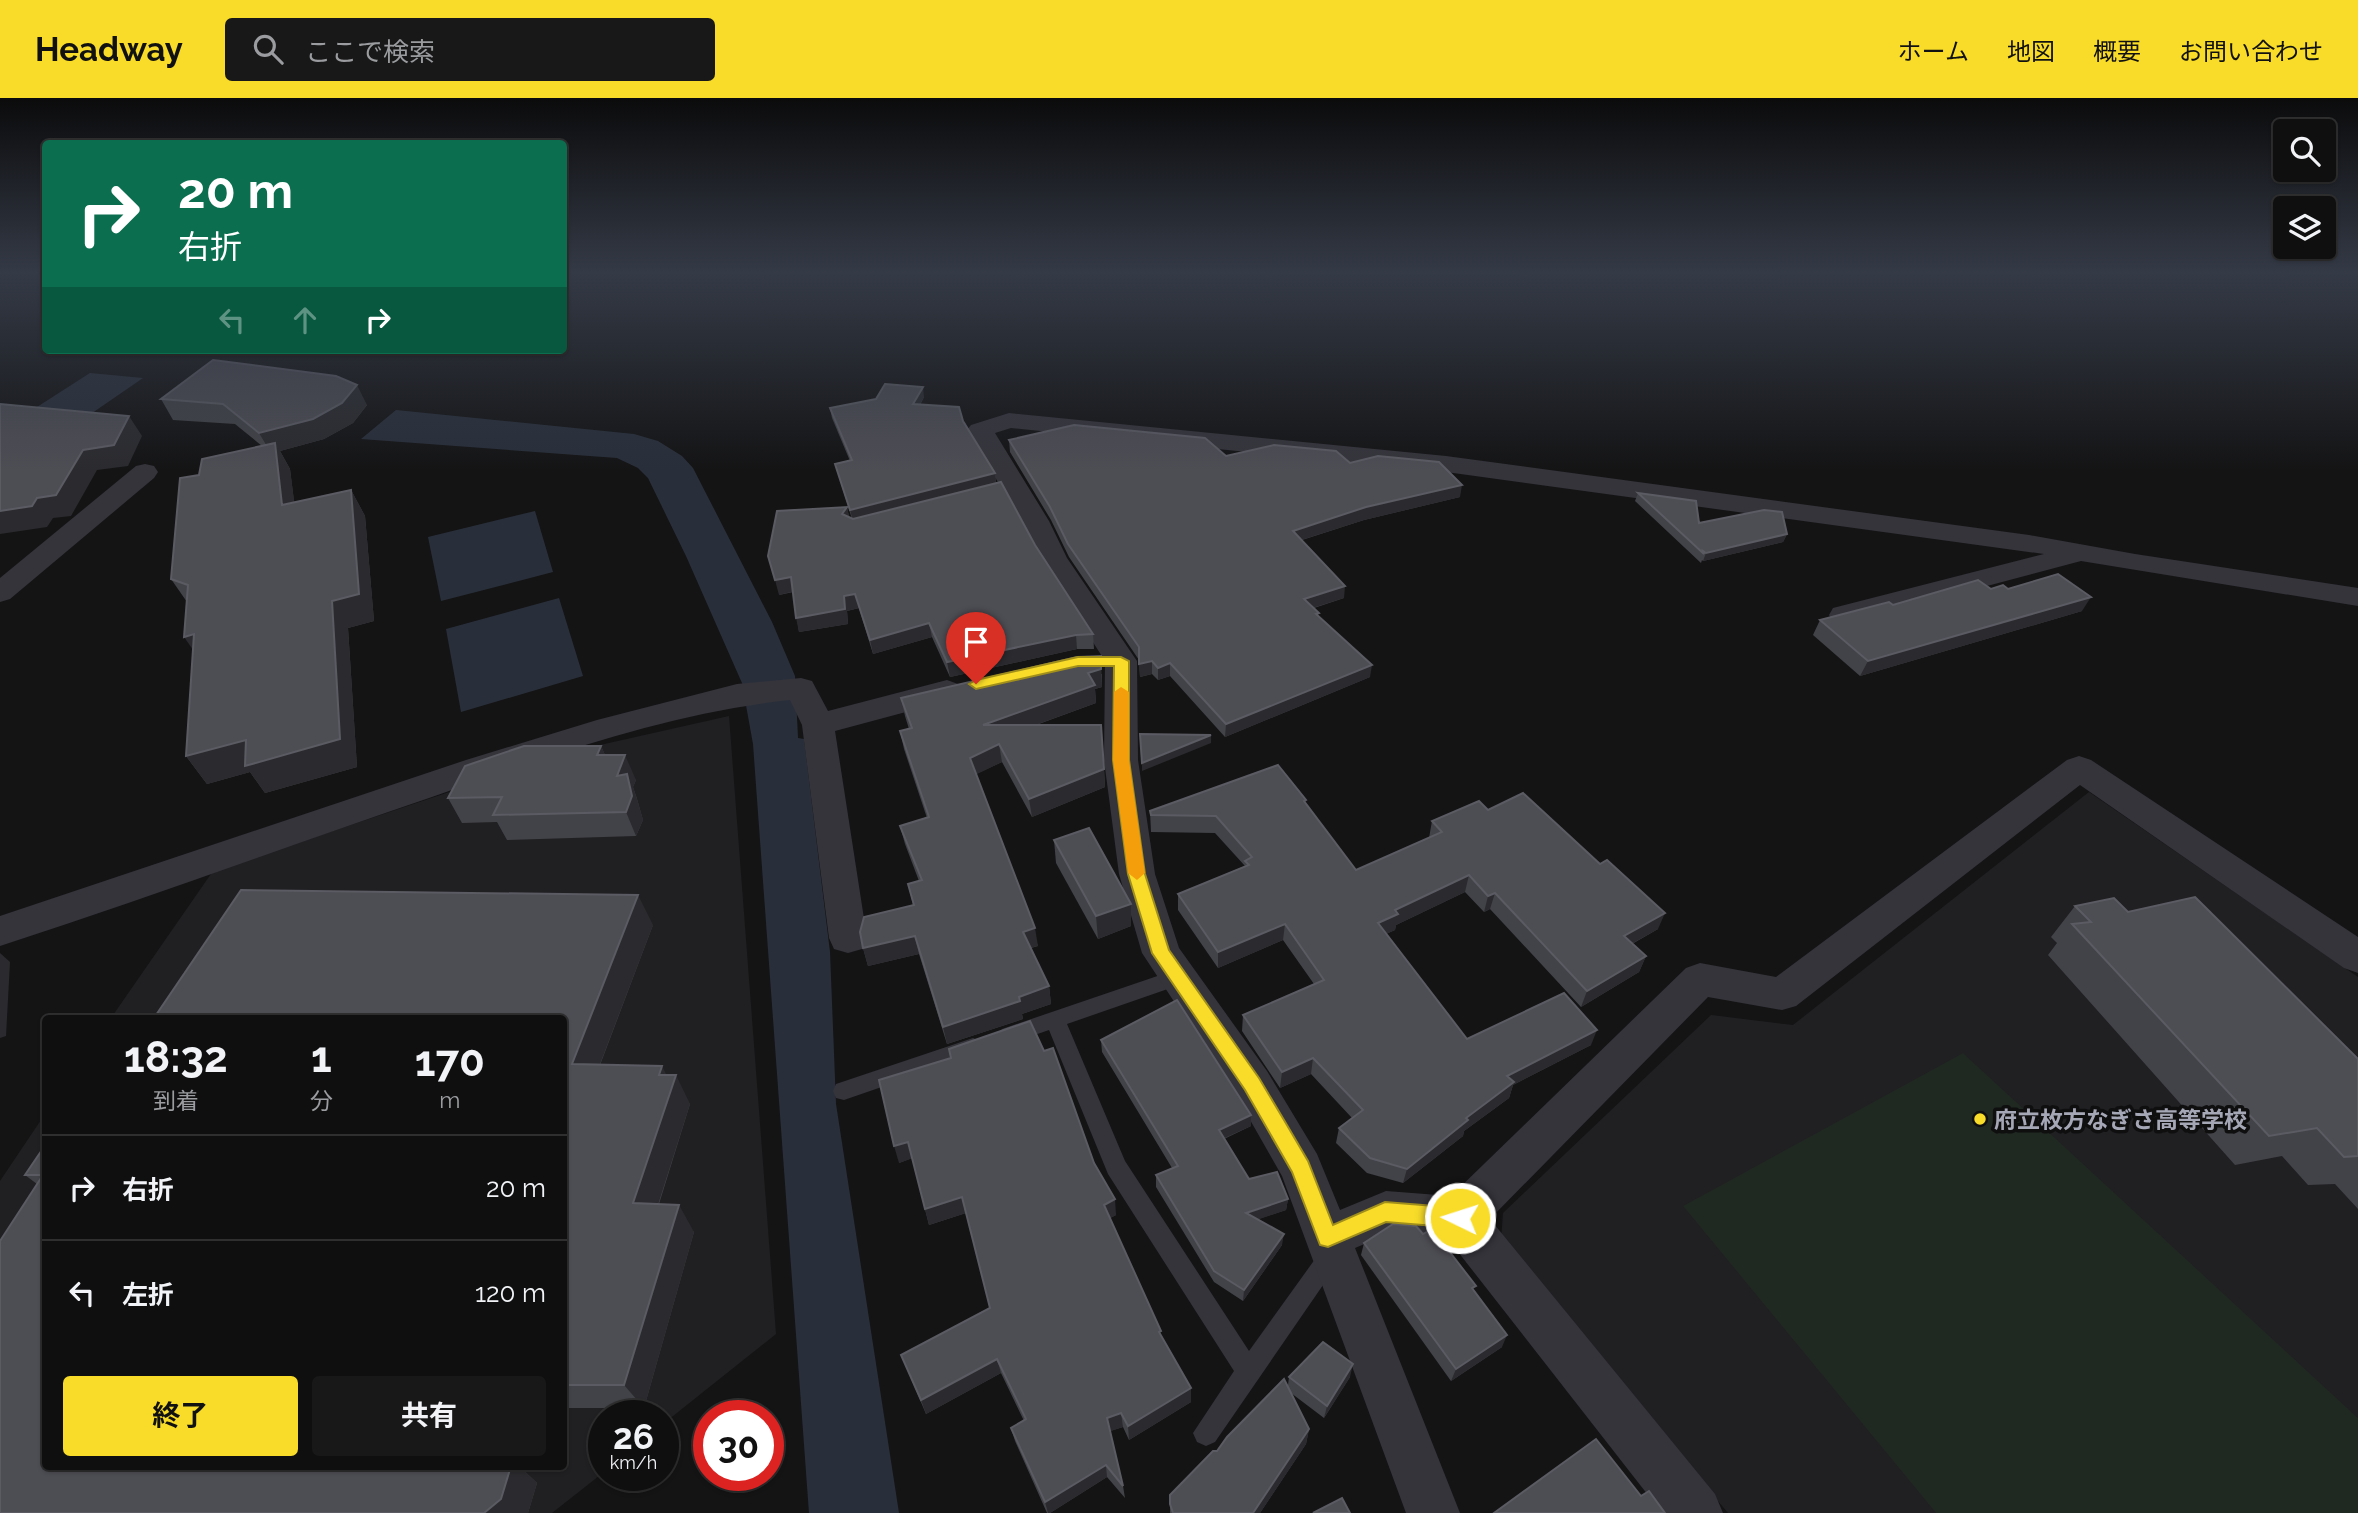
<!DOCTYPE html>
<html lang="ja">
<head>
<meta charset="utf-8">
<style>
  :root { --surface:#0f0f10; --page:#181819; --text:#f1f3f6; --muted:#9b9c9f; --line:#2f2f30; --accent:#f8dc29 }
  body { margin:0; font-family:Raleway,"Noto Sans JP",sans-serif; background:var(--page); color:var(--text); height:100vh; display:flex; flex-direction:column; font-size:26px; white-space:nowrap }
  * { box-sizing:border-box; margin:0 }
  p { font-size:23px; color:var(--muted) }
  .icon { flex:none; width:38px; height:38px; fill:none; stroke:currentColor; stroke-width:2; stroke-linecap:round; stroke-linejoin:round }
  .map { position:relative; flex:1; overflow:hidden }
  .details { position:absolute; left:42px; top:917px; width:525px; height:455px; display:flex; flex-direction:column; background:var(--surface); border-radius:7px; box-shadow:0 2px 5px #0004,0 0 0 2px var(--line) }
  .details>* { flex:none }
  .banner { position:absolute; left:42px; top:42px; width:525px; height:214px; border-radius:7px; box-shadow:0 2px 5px #0004,0 0 0 2px var(--line); background:#0b6e4f; color:#fff; overflow:hidden }
  .fabs { position:absolute; left:2273px; top:21px; display:grid; gap:14px }
  .fabs a { display:grid; place-items:center; width:63px; height:63px; border-radius:7px; background:var(--surface); box-shadow:0 2px 5px #0004,0 0 0 2px var(--line); font-size:35px }
  .speed { position:absolute; left:588px; top:1302px; display:flex; gap:14px; font-size:35px; font-weight:700; text-align:center }
  .speed>* { display:grid; place-content:center; width:91px; height:91px; border-radius:50%; background:var(--surface); box-shadow:0 2px 5px #0004,0 0 0 2px var(--line); line-height:1 }
  .speed small { font-size:18px; font-weight:400 }
  .speed .limit { border:10px solid #d22; background:#fff; color:#111 }
  .pin { position:absolute; display:grid; place-items:center; width:60px; height:60px; color:#fff; margin:-72px -30px; border-radius:50% 50% 50% 0; rotate:-45deg; box-shadow:0 0 7px #0007 }
  .pin .icon { rotate:45deg }
  .me { position:absolute; width:77px; margin:-38px; rotate:274deg; stroke-linejoin:round; filter:drop-shadow(0 0 5px #0008) }
  .turn { display:flex; align-items:center; gap:24px; height:147px; padding:0 21px; font-size:32px }
  .turn .icon { width:91px; height:91px; stroke-width:2.5 }
  .turn b { display:block; font-size:49px; line-height:60px }
  .lanes { display:flex; align-items:center; height:66px; padding:0 21px; background:#0003; justify-content:center; gap:35px; direction:ltr }
  .lanes .off { opacity:.35 }
  .eta { display:flex; justify-content:space-evenly; align-items:center; height:119px; text-align:center }
  .eta b { font-size:42px; font-weight:700; line-height:49px }
  .cta { display:flex; gap:14px; margin-top:auto; padding:14px 21px }
  .cta a { flex:1; height:80px; border-radius:7px; background:var(--accent); color:#111; font-size:28px; font-weight:700; line-height:80px; text-align:center }
  .cta a+a { background:var(--page); color:var(--text) }
  ul { padding:0; list-style:none }
  li { display:flex; align-items:center; gap:21px; height:105px; padding:0 21px; border-top:2px solid var(--line) }
  li div { flex:1 }
  li b { display:block; font-size:26px }
  li em { font-style:normal }
  header { display:flex; align-items:center; gap:42px; box-sizing:border-box; height:98px; padding:0 35px; background:var(--accent); color:#111 }
  header strong { font-size:33px }
  nav { display:flex; gap:38px; margin-inline-start:auto; font-size:24px }
  .search { width:490px; height:63px; background:var(--page); display:flex; align-items:center; gap:18px; box-sizing:border-box; padding:0 24px; border-radius:7px; color:var(--muted); font-size:26px }
  .map>svg:first-child { display:block }
</style>
</head>
<body>
<header>
<strong>Headway</strong>
<div class="search"><svg class="icon" aria-label="search" viewBox="0 0 24 24"><circle cx="10" cy="10" r="6"/><path d="M15 15l6 6"/></svg>ここで検索</div>
<nav><a>ホーム</a><a>地図</a><a>概要</a><a>お問い合わせ</a></nav>
</header>
<div class="map">
<svg width="2358" height="1415" viewBox="0 0 2358 1415">
  <rect width="100%" height="100%" fill="#141415"/>
  <!-- built -->
  <g fill="#201f22">
    <polygon points="729,618 776,1236 663,1326 663,1318 604,1318 604,1374 552,1415 0,1415 0,1083 45,1016 46,1368 564,1368 564,920 111,920 213,773 569,654"/>
    <polygon points="2089,694 2358,879 2358,1415 1728,1415 1501,1142 1503,1115 1711,917 1793,927"/>
  </g>
  <!-- green -->
  <polygon fill="#202822" points="1963,955 2358,1320 2358,1415 1936,1415 1683,1108"/>
  <!-- water -->
  <g fill="#292f3a">
    <polygon points="90,275 143,280 79,324 23,318"/>
    <polygon points="396,312 634,336 658,343 682,358 693,370 772,524 795,578 798,640 804,641 830,854 836,1006 899,1415 809,1415 753,646 742,585 686,458 648,380 638,370 617,360 361,341"/>
    <polygon points="535,413 553,474 441,503 428,439"/>
    <polygon points="559,500 583,578 461,614 446,531"/>
  </g>
  <g fill="none" stroke-linecap="round" stroke-linejoin="round">
    <!-- lane -->
    <g fill="#35343b" fill-rule="evenodd">
      <polygon points="1178,871 1185,873 1188,879 1185,885 1067,926 1125,1063 1249,1253 1323,1150 1331,1147 1339,1150 1343,1158 1215,1344 1206,1348 1197,1344 1193,1335 1234,1273 1108,1076 1049,932 1009,946 1002,943 999,937 1002,931"/>
      <polygon points="973,940 980,943 983,949 980,955 844,1002 836,1000 833,993 836,986"/>
    </g>
    <!-- street -->
    <g fill="#35343b" fill-rule="evenodd">
      <polygon points="1009,315 1446,358 2029,437 2135,456 2358,490 2358,508 2081,463 1844,526 1833,524 1829,517 1833,510 2044,456 1446,374 1011,330 995,335 1049,423 1067,460 1137,563 1138,662 1155,776 1179,850 1267,973 1317,1056 1340,1112 1386,1093 1451,1098 1686,870 1700,865 1776,879 2067,662 2079,658 2091,662 2358,839 2358,875 2344,870 2080,687 1796,908 1782,912 1708,899 1490,1121 1715,1396 1723,1415 1662,1415 1448,1141 1388,1136 1355,1150 1460,1415 1406,1415 1282,1078 1237,999 1142,855 1119,776 1104,662 1105,563 1039,460 1021,423 967,332 971,327"/>
      <polygon points="145,366 154,368 158,374 154,380 10,501 0,504 0,480 136,368"/>
      <path d="M801 580 812 583 828 613 947 582 958 586 963 593 958 600 835 633 867 840 862 851 848 855 834 851 829 840 802 627 790 602C668 615 548 658 432 699 288 748 145 801 0 848V818L466 662 597 622 737 586Z"/>
    </g>
  </g>
  <!-- wall -->
  <g fill="#424348">
    <polygon points="924,299 920,307 963,323 995,375 996,385 1093,536 1094,551 1077,551 950,579 932,539 873,556 859,510 847,513 848,526 799,534 793,494 779,497 847,409 849,419 852,421 838,376 835,366 850,363 832,320 830,310"/>
    <polygon points="161,301 367,307 353,325 324,341 280,353 290,371 294,404 351,392 365,418 374,523 348,530 357,669 265,695 250,674 207,686 186,658 193,552 187,504 171,481 199,377 262,348 235,326 173,322"/>
    <polygon points="1009,342 1226,358 1350,365 1460,399 1364,422 1302,442 1344,500 1314,510 1318,518 1370,579 1225,639 1170,578 1158,582 1152,576 1140,579 1139,562 1069,459 1051,422 1010,354"/>
    <polygon points="1638,395 1699,425 1787,436 1783,444 1703,463 1702,462 1701,465 1635,403"/>
    <polygon points="1991,491 2008,491 2082,513 1860,578 1813,537 1820,522 1893,507"/>
    <polygon points="1102,576 1102,589 1095,591 1096,605 1036,627 1104,671 1105,689 1032,719 1002,664 976,676 1038,848 1031,850 1049,888 1051,906 1022,916 1023,921 947,946 919,856 868,868 863,850 913,807 908,786 919,783 905,746 900,728 927,720 904,651 900,633 909,631 905,618 901,600"/>
    <polygon points="601,648 605,657 636,682 633,689 637,701 643,722 636,738 507,742 497,724 462,725 448,700"/>
    <polygon points="1306,706 1356,772 1429,740 1432,723 1488,712 1658,831 1632,846 1646,858 1639,874 1581,909 1490,811 1484,814 1465,794 1396,827 1395,832 1386,836 1467,941 1591,947 1513,987 1509,1000 1464,1033 1463,1038 1403,1085 1367,1075 1336,1045 1339,1030 1352,1020 1311,976 1280,990 1242,933 1243,917 1314,886 1283,842 1218,870 1178,812 1178,796 1245,768 1215,735 1151,734 1150,713"/>
    <polygon points="1054,742 1131,806 1131,828 1098,841 1056,765"/>
    <polygon points="2075,808 2128,814 2358,961 2358,1111 2335,1086 2308,1087 2282,1058 2235,1067 2048,857 2057,845 2051,839"/>
    <polygon points="653,827 600,967 666,977 690,1006 659,1106 694,1134 644,1310 564,1310 564,920"/>
    <polygon points="1101,942 1251,1017 1251,1028 1224,1041 1249,1081 1288,1101 1286,1112 1258,1121 1282,1147 1243,1203 1214,1184 1156,1089 1156,1077 1172,1070 1102,954"/>
    <polygon points="951,960 1094,1065 1116,1117 1110,1120 1161,1238 1191,1290 1191,1304 1129,1342 1123,1329 1110,1333 1123,1388 1125,1400 1107,1379 1050,1415 1047,1415 1015,1343 1011,1330 1024,1323 1001,1275 926,1316 901,1257 990,1210 966,1115 929,1127 912,1060 899,1065"/>
    <polygon points="46,1046 46,1368 519,1368 537,1385 528,1415 0,1415 0,1143 37,1086 25,1077"/>
    <polygon points="1423,1136 1474,1192 1502,1249 1451,1283 1361,1157 1364,1145"/>
    <polygon points="1289,1279 1350,1279 1324,1320 1291,1295 1309,1331 1306,1346 1260,1415 1170,1415 1170,1397 1288,1287"/>
  </g>
  <!-- shaded-wall -->
  <g fill="#2b2b2f">
    <polygon points="357,287 367,307 353,325 324,341 280,353 290,371 298,433 282,407 271,355 259,335"/>
    <polygon points="923,289 924,299 914,317 913,306"/>
    <polygon points="129,318 142,338 128,368 97,372 71,418 53,420 47,429 0,436 0,413 37,400 83,352"/>
    <polygon points="995,375 996,386 853,423 850,412"/>
    <polygon points="1462,387 1460,399 1364,422 1292,445 1293,433 1366,409"/>
    <polygon points="351,392 365,418 374,523 348,530 357,669 265,695 250,674 207,686 186,658 246,642 332,503"/>
    <polygon points="847,409 850,423 842,416"/>
    <polygon points="1787,436 1783,444 1703,463 1706,455"/>
    <polygon points="791,479 795,493 779,497 775,482"/>
    <polygon points="1345,488 1344,500 1303,513 1304,501"/>
    <polygon points="855,496 859,510 847,513 848,526 799,534 796,520 844,498"/>
    <polygon points="2091,499 2082,513 1860,578 1868,563"/>
    <polygon points="929,525 932,539 873,556 870,542"/>
    <polygon points="194,536 203,566 184,539"/>
    <polygon points="1076,537 1077,551 950,579 947,564"/>
    <polygon points="1101,558 1102,589 1095,591 1096,605 986,645 983,627 1088,575"/>
    <polygon points="1152,563 1152,576 1140,579 1139,566"/>
    <polygon points="1170,565 1170,578 1158,582 1158,570"/>
    <polygon points="1372,567 1370,579 1225,639 1226,626"/>
    <polygon points="1211,637 1211,645 1142,673 1142,665"/>
    <polygon points="999,646 1002,664 973,678 970,660"/>
    <polygon points="601,648 612,672 597,657"/>
    <polygon points="625,657 636,682 633,689 637,701 643,722 636,738 626,714 617,678"/>
    <polygon points="1104,671 1105,689 1032,719 1029,701"/>
    <polygon points="1469,777 1465,794 1396,827 1395,832 1375,841 1378,825 1395,812"/>
    <polygon points="1495,795 1490,811 1484,814 1488,798"/>
    <polygon points="638,797 653,827 589,995 572,966"/>
    <polygon points="1131,806 1131,828 1098,841 1096,818"/>
    <polygon points="1665,815 1658,831 1617,854 1624,838"/>
    <polygon points="1285,826 1283,842 1218,870 1218,854"/>
    <polygon points="1035,830 1038,848 1025,851 1023,834"/>
    <polygon points="915,838 919,856 868,868 863,850"/>
    <polygon points="0,855 10,864 6,938 0,940"/>
    <polygon points="1646,858 1639,874 1581,909 1587,893"/>
    <polygon points="1049,888 1051,906 1022,916 1023,921 947,946 943,929"/>
    <polygon points="1597,932 1591,947 1513,987 1509,1000 1464,1033 1463,1038 1403,1085 1407,1071 1466,1020 1507,978"/>
    <polygon points="1313,960 1311,976 1280,990 1282,974"/>
    <polygon points="662,968 672,988 676,977 690,1006 650,1132 633,1105 659,977"/>
    <polygon points="1251,1017 1251,1028 1218,1043 1219,1032"/>
    <polygon points="908,1044 913,1060 899,1065 894,1048"/>
    <polygon points="962,1099 966,1115 929,1127 925,1111"/>
    <polygon points="1115,1101 1116,1117 1105,1123 1104,1107"/>
    <polygon points="1288,1101 1286,1112 1245,1126 1246,1115"/>
    <polygon points="679,1107 694,1134 644,1310 624,1287"/>
    <polygon points="1284,1136 1282,1147 1243,1203 1244,1192"/>
    <polygon points="1507,1237 1502,1249 1451,1283 1456,1271"/>
    <polygon points="997,1261 1001,1275 926,1316 921,1302"/>
    <polygon points="1353,1266 1350,1279 1324,1320 1327,1308"/>
    <polygon points="1191,1290 1191,1304 1129,1342 1128,1328"/>
    <polygon points="1121,1315 1123,1329 1108,1334 1107,1320"/>
    <polygon points="1309,1331 1306,1346 1260,1415 1253,1415"/>
    <polygon points="1106,1367 1107,1379 1050,1415 1048,1415 1045,1404"/>
    <polygon points="511,1368 519,1368 537,1385 528,1415 484,1415"/>
  </g>
  <!-- building -->
  <g fill="#4d4d54" stroke="#5b5b63" stroke-width="2">
    <polygon points="213,262 336,278 357,287 342,305 313,321 259,335 223,306 161,301"/>
    <polygon points="885,286 923,289 913,306 959,309 963,323 995,375 850,412 835,366 852,362 830,310 876,301"/>
    <polygon points="0,306 129,318 114,347 83,352 56,397 37,400 32,408 0,413"/>
    <polygon points="1074,327 1205,340 1226,358 1274,347 1336,353 1350,365 1378,358 1439,364 1462,387 1366,409 1293,433 1345,488 1304,501 1319,515 1316,516 1372,567 1226,626 1170,565 1158,570 1152,563 1139,566 1139,549 1068,446 1050,409 1009,342"/>
    <polygon points="275,345 282,407 351,392 359,496 332,503 340,641 245,668 246,642 186,658 194,536 184,539 188,487 171,481 180,380 199,377 202,361"/>
    <polygon points="1001,384 1035,447 1093,536 1076,537 947,564 929,525 870,542 855,496 844,498 845,511 796,520 791,479 775,482 768,458 777,413 847,409 842,416 853,421"/>
    <polygon points="1638,395 1696,403 1699,425 1764,412 1782,414 1787,436 1706,455 1703,453 1704,456"/>
    <polygon points="2058,476 2091,499 1868,563 1820,522 1889,504 1893,507 1978,482 1991,491 2003,487 2008,491"/>
    <polygon points="1101,558 1101,571 1088,575 1095,587 983,627 1101,627 1104,671 1029,701 999,646 970,660 1035,830 1023,834 1049,888 1019,899 1020,903 943,929 915,838 863,850 860,834 864,819 914,807 908,786 922,782 900,728 929,719 900,633 912,630 901,600 1077,559"/>
    <polygon points="1140,636 1211,637 1142,665"/>
    <polygon points="524,648 601,648 597,657 625,657 617,678 627,676 632,698 626,714 493,717 502,699 448,700 465,668"/>
    <polygon points="1278,667 1306,702 1304,703 1356,772 1442,734 1432,723 1479,703 1488,712 1523,695 1600,766 1607,762 1665,815 1624,838 1646,858 1587,893 1495,795 1488,798 1469,777 1395,812 1398,816 1378,825 1467,941 1564,895 1597,932 1507,978 1514,984 1466,1020 1468,1022 1407,1071 1370,1060 1339,1030 1363,1012 1313,960 1282,974 1243,917 1324,882 1285,826 1218,854 1178,796 1249,767 1245,763 1252,759 1216,718 1151,717 1150,713"/>
    <polygon points="1089,730 1131,806 1096,818 1054,742"/>
    <polygon points="241,792 638,797 572,966 662,968 659,977 676,977 633,1105 679,1107 624,1287 564,1287 564,920 154,920"/>
    <polygon points="2195,799 2358,961 2358,1058 2344,1059 2317,1030 2269,1038 2072,826 2091,824 2075,808 2114,800 2128,814"/>
    <polygon points="1177,902 1251,1017 1219,1032 1249,1081 1277,1074 1288,1101 1246,1115 1284,1136 1244,1192 1214,1173 1156,1077 1178,1068 1101,942"/>
    <polygon points="1030,923 1044,953 1053,950 1094,1065 1115,1101 1104,1107 1161,1233 1159,1234 1191,1290 1128,1328 1121,1315 1107,1320 1123,1388 1106,1367 1045,1404 1011,1330 1026,1321 997,1261 921,1302 901,1257 990,1210 962,1099 925,1111 908,1044 894,1048 879,982 951,960 949,951"/>
    <polygon points="46,1046 46,1368 511,1368 501,1401 484,1415 0,1415 0,1143 43,1077 25,1077"/>
    <polygon points="1393,1126 1416,1128 1423,1136 1432,1131 1476,1188 1472,1190 1507,1237 1456,1271 1364,1145"/>
    <polygon points="1323,1244 1353,1266 1327,1308 1289,1279"/>
    <polygon points="1284,1281 1309,1331 1253,1415 1173,1415 1170,1406 1170,1397 1213,1353 1217,1353 1227,1339"/>
    <polygon points="1596,1341 1641,1398 1649,1393 1665,1415 1494,1415"/>
    <polygon points="1342,1400 1350,1415 1313,1415"/>
  </g>
  <!-- sky -->
  <linearGradient id="sky" x2="0" y2="1"><stop stop-color="#0b0b0c"/><stop offset="0.47" stop-color="#343a46"/><stop offset="1" stop-color="#343a46" stop-opacity="0"/></linearGradient>
  <rect width="2358" height="372" fill="url(#sky)"/>
  <!-- route -->
  <polygon fill="#f8dc29" stroke="#a18f1b" stroke-width="2" points="1078,559 1121,559 1129,563 1129,662 1145,776 1169,852 1259,980 1284,1022 1308,1063 1333,1127 1385,1104 1460,1110 1467,1113 1470,1120 1467,1127 1460,1130 1386,1124 1328,1149 1320,1147 1292,1074 1245,992 1152,855 1128,776 1113,662 1114,568 1078,568 976,591 969,586 976,582"/>
  <!-- slow -->
  <polygon fill="#f59e0b" points="1121,589 1129,594 1129,662 1145,775 1137,782 1128,775 1113,662 1114,594"/>
  <!-- markers -->
  <circle fill="#f8dc29" stroke="#0f0f10" stroke-width="2.5" cx="1980" cy="1021" r="7"/>
  <g text-anchor="middle" dominant-baseline="central" stroke-width="7" stroke-linejoin="round" paint-order="stroke">
    <!-- near-poi labels -->
    <g font-size="23" font-weight="bold" fill="#a5a7b6" stroke="#0f0f10" text-anchor="start">
      <text x="1994" y="1021">府立枚方なぎさ高等学校</text>
    </g>
  </g>
</svg>
<div class="fabs">
<a><svg class="icon" aria-label="search" viewBox="0 0 24 24"><circle cx="10" cy="10" r="6"/><path d="M15 15l6 6"/></svg></a>
<a><svg class="icon" aria-label="layers" viewBox="0 0 24 24"><path d="M12 4l9 5-9 5-9-5zM3 14l9 5 9-5"/></svg></a>
</div>
<div class="speed"><div>26<small>km/h</small></div><div class="limit">30</div></div>
<div class="pin" style="left:976px;top:586px;background:#d93025"><svg class="icon" aria-label="arrive" viewBox="0 0 24 24"><path d="M6 21V4h12l-3 4 3 4H6"/></svg></div>
<svg class="me" style="left:1460px;top:1120px" viewBox="-20 -20 40 40"><circle r="17" fill="#f8dc29" stroke="#fff" stroke-width="3"/><path d="M0-11L8 9 0 5-8 9z" fill="#fff"/></svg>
<div class="banner">
<div class="turn"><svg class="icon" aria-label="right" viewBox="0 0 24 24"><path d="M7 20v-9h11M14 6l5 5-5 5"/></svg><div><b>20 m</b>右折</div></div>
<div class="lanes"><svg class="icon off" aria-label="left" viewBox="0 0 24 24"><path d="M17 20v-9H6M10 6l-5 5 5 5"/></svg><svg class="icon off" aria-label="ahead" viewBox="0 0 24 24"><path d="M12 20V5M6 11l6-6 6 6"/></svg><svg class="icon" aria-label="right" viewBox="0 0 24 24"><path d="M7 20v-9h11M14 6l5 5-5 5"/></svg></div>
</div>
<section class="details">
<div class="eta">
<div><b>18:32</b><p>到着</p></div>
<div><b>1</b><p>分</p></div>
<div><b>170</b><p>m</p></div>
</div>
<ul>
<li><svg class="icon" aria-label="right" viewBox="0 0 24 24"><path d="M7 20v-9h11M14 6l5 5-5 5"/></svg><div><b>右折</b></div><em>20 m</em></li>
<li><svg class="icon" aria-label="left" viewBox="0 0 24 24"><path d="M17 20v-9H6M10 6l-5 5 5 5"/></svg><div><b>左折</b></div><em>120 m</em></li>
</ul>
<div class="cta"><a>終了</a><a>共有</a></div>
</section>
</div>
</body>
</html>
